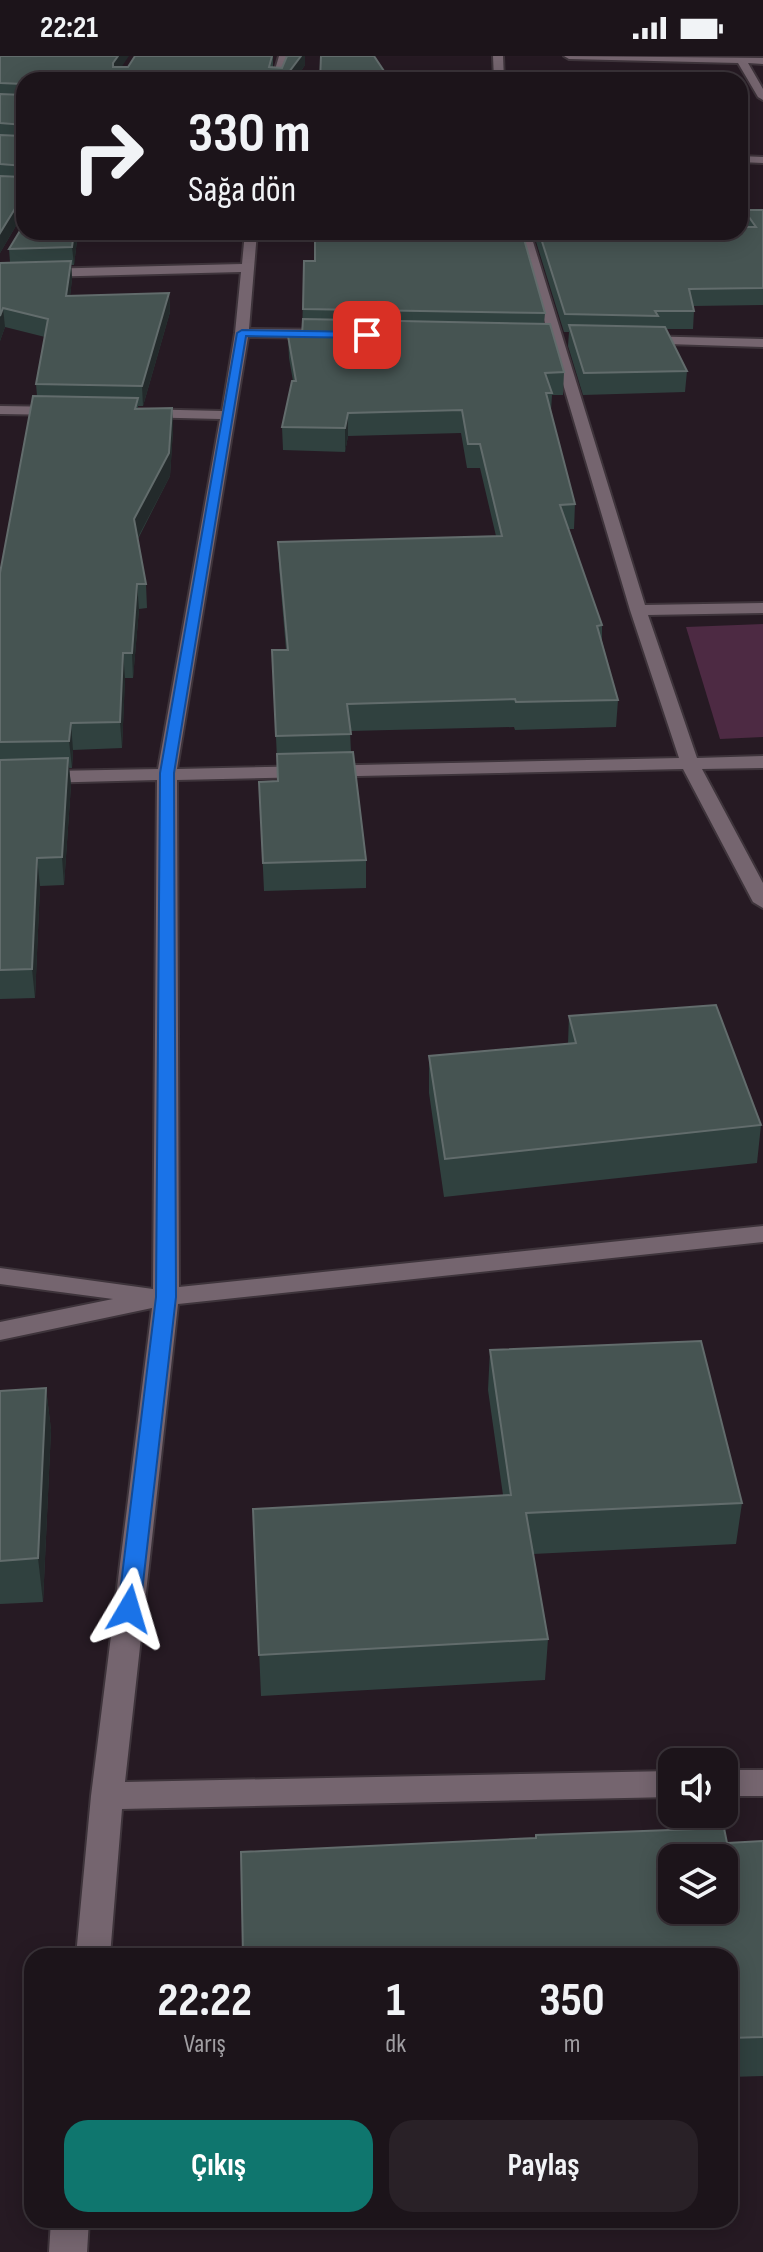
<!DOCTYPE html>
<html lang="tr">
<head>
<meta charset="utf-8">
<style>
  :root { --surface:#1c141a; --page:#292127; --text:#f1f3f6; --muted:#a09ea2; --line:#3a3339; --accent:#0f766e }
  body { margin:0; font-family:"Sofia Sans Condensed",sans-serif; background:var(--page); color:var(--text); height:100vh; display:flex; flex-direction:column; font-size:30px; white-space:nowrap }
  * { box-sizing:border-box; margin:0 }
  p { font-size:26px; color:var(--muted) }
  .icon { flex:none; width:44px; height:44px; fill:none; stroke:currentColor; stroke-width:2; stroke-linecap:round; stroke-linejoin:round }
  .map { position:relative; flex:1; overflow:hidden }
  .panel { position:absolute; left:24px; top:1892px; width:714px; height:280px; display:flex; flex-direction:column; background:var(--surface); border-radius:24px; box-shadow:0 4px 20px #0003,0 0 0 2px var(--line) }
  .panel>* { flex:none }
  .guide { position:absolute; left:16px; top:16px; width:732px; height:168px; border-radius:24px; box-shadow:0 4px 20px #0003,0 0 0 2px var(--line); background:#1c141a; color:var(--text); overflow:hidden }
  .tools { position:absolute; left:658px; top:1692px; display:grid; gap:16px }
  .tools a { display:grid; place-items:center; width:80px; height:80px; border-radius:16px; background:var(--surface); box-shadow:0 4px 20px #0003,0 0 0 2px var(--line); font-size:40px }
  .pin { position:absolute; display:grid; place-items:center; width:68px; height:68px; color:#fff; margin:-34px; border-radius:16px; box-shadow:0 4px 12px #0006 }
  .me { position:absolute; width:88px; margin:-44px; rotate:7deg; stroke-linejoin:round; filter:drop-shadow(0 0 6px #0008) }
  .turn { display:flex; align-items:center; gap:28px; height:168px; padding:0 40px; font-size:36px }
  .turn .icon { width:104px; height:104px; stroke-width:2.5 }
  .turn b { display:block; font-size:56px; line-height:68px }
  .eta { display:flex; justify-content:space-evenly; align-items:center; height:136px; text-align:center }
  .eta b { font-size:48px; font-weight:700; line-height:56px }
  .primary-button { display:flex; gap:16px; margin-top:auto; padding:16px 40px }
  .primary-button a { flex:1; height:92px; border-radius:24px; background:var(--accent); color:#fff; font-size:32px; font-weight:700; line-height:92px; text-align:center }
  .primary-button a+a { background:var(--page); color:var(--text) }
  .status { display:flex; justify-content:space-between; align-items:center; height:56px; padding:0 40px; background:var(--surface); direction:ltr }
  .status svg { height:22px; fill:currentColor }
  .map>svg:first-child { display:block }
</style>
</head>
<body>
<div class="status"><b>22:21</b><svg viewBox="0 0 49 12"><path d="M0 12V9h3v3zM5 12V6h3v6zM10 12V3h3v9zM15 12V0h3v12zM26 1h20v11H26zM47 4h2v5h-2z"/></svg></div>
<div class="map">
<svg width="763" height="2196" viewBox="0 0 763 2196">
  <rect width="100%" height="100%" fill="#261a23"/>
  <!-- green -->
  <polygon fill="#4d2a43" points="763,568 763,681 720,683 686,571"/>
  <g fill="none" stroke-linecap="round" stroke-linejoin="round">
    <defs>
      <g id="minor">
        <polygon points="279,0 289,0 282,24 272,24"/>
        <polygon points="493,0 503,0 504,24 494,24"/>
        <polygon points="564,0 763,2 763,8 748,7 763,33 763,44 758,41 738,7 569,3"/>
        <polygon points="740,100 763,101 763,107 740,106"/>
        <polygon points="245,176 257,176 249,273 336,274 343,278 336,282 248,281 177,713 679,702 630,554 518,176 530,176 645,549 763,547 763,557 648,559 697,702 763,700 763,712 702,713 763,827 763,852 753,846 683,713 177,724 179,1231 763,1170 763,1186 178,1248 125,1726 672,1715 672,1741 122,1753 110,1900 76,1900 91,1740 152,1252 0,1284 0,1266 113,1243 0,1228 0,1212 153,1233 157,724 0,728 0,716 158,713 220,363 138,361 131,357 138,353 222,355 235,277 241,216 0,222 0,214 242,208"/>
        <polygon points="640,280 763,283 763,291 635,287 635,281"/>
        <polygon points="0,350 62,351 69,355 62,359 0,358"/>
        <rect x="724" y="1714" width="39" height="26"/>
        <polygon points="51,2164 89,2164 87,2196 49,2196"/>
      </g>
    </defs>
    <!-- minor casing -->
    <use href="#minor" stroke="#3e343b" stroke-width="4"/>
    <!-- minor -->
    <use href="#minor" fill="#75656f" fill-rule="evenodd"/>
  </g>
  <!-- wall -->
  <g fill="#30413f">
    <polygon points="0,0 122,11 128,11 135,0 273,0 273,11 282,12 305,9 295,24 24,24 24,165 17,168 0,197"/>
    <polygon points="744,154 763,154 763,249 693,250 694,255 693,273 666,273 687,315 685,336 583,339 568,290 569,276 564,276 533,176 740,176 743,171"/>
    <polygon points="78,176 74,209 71,209 72,223 70,240 169,237 170,256 143,350 138,350 138,353 172,352 173,374 170,420 138,483 146,528 147,552 139,553 133,622 125,622 122,692 73,694 72,712 69,712 71,729 64,829 40,830 35,942 0,943 0,517 37,340 36,328 45,281 5,271 0,285 0,207 10,206 9,193"/>
    <polygon points="304,205 545,257 544,268 564,316 563,339 552,339 551,355 575,448 574,473 569,473 602,569 602,585 618,644 616,671 515,674 514,671 350,675 351,696 366,804 366,832 264,835 259,726 278,725 272,594 286,594 279,511 278,486 496,480 480,412 467,412 461,377 348,380 345,396 283,394 282,371 293,325 289,302 288,280 302,279"/>
    <polygon points="569,960 761,1069 757,1107 444,1141 429,1037 429,1000 568,988"/>
    <polygon points="490,1294 742,1447 736,1488 533,1498 548,1583 545,1624 261,1640 253,1453 503,1439 488,1334"/>
    <polygon points="46,1332 51,1374 43,1546 0,1548 0,1335"/>
    <polygon points="763,1785 763,2020 730,2021 730,1900 727,1787"/>
  </g>
  <!-- shaded-wall -->
  <g fill="#232a2b">
    <polygon points="118,0 129,0 114,22 113,7"/>
    <polygon points="301,0 305,0 305,9 295,24 283,24"/>
    <polygon points="23,148 24,165 17,168 0,197 0,177 16,151"/>
    <polygon points="74,176 78,176 74,209 72,191"/>
    <polygon points="71,205 72,223 68,259 66,240"/>
    <polygon points="169,237 170,256 143,350 142,330"/>
    <polygon points="3,252 5,271 0,285 0,260"/>
    <polygon points="172,352 173,374 170,420 135,487 134,463"/>
    <polygon points="348,357 348,380 345,396 345,372"/>
    <polygon points="137,528 139,553 133,622 132,597"/>
    <polygon points="123,597 125,622 122,692 120,666"/>
    <polygon points="71,667 73,694 72,712 69,685"/>
    <polygon points="68,702 71,729 64,829 62,801"/>
    <polygon points="37,802 40,830 35,942 32,913"/>
    <polygon points="46,1332 51,1374 43,1546 38,1502"/>
  </g>
  <!-- building -->
  <g fill="#465452" stroke="#626c6c" stroke-width="2" fill-rule="evenodd">
    <polygon points="0,0 118,0 113,7 113,11 128,11 135,0 272,0 269,11 282,12 287,0 301,0 283,24 24,24 24,29 23,28 0,27"/>
    <polygon points="321,0 374,0 390,24 320,24"/>
    <polygon points="24,35 24,69 0,67 0,38 23,39"/>
    <polygon points="24,78 24,110 0,108 0,79 22,80"/>
    <polygon points="0,120 22,121 24,120 24,149 23,148 16,151 0,177"/>
    <polygon points="744,154 763,154 763,232 689,233 694,255 655,255 658,260 565,258 539,176 740,176 740,171 756,171"/>
    <polygon points="24,168 24,176 74,176 72,191 9,193"/>
    <polygon points="315,176 522,176 545,257 303,253 304,205 315,205"/>
    <polygon points="71,205 66,240 169,237 142,330 36,328 48,263 3,252 0,260 0,207"/>
    <polygon points="303,263 550,268 564,316 545,317 552,337 546,337 575,448 560,449 602,569 597,570 618,644 516,646 515,643 347,648 351,678 276,680 272,594 288,594 278,486 502,480 480,388 468,388 462,354 348,357 345,372 282,371 292,325 296,325 288,280 302,279"/>
    <polygon points="569,269 665,271 687,315 584,317"/>
    <polygon points="33,340 138,342 135,353 172,352 169,397 134,463 146,528 137,528 132,597 123,597 120,666 71,667 69,685 0,686 0,517"/>
    <polygon points="353,696 366,804 263,807 259,726 278,725 277,698"/>
    <polygon points="68,702 62,801 37,802 32,913 0,914 0,704"/>
    <polygon points="716,949 761,1069 445,1103 429,1000 576,987 569,960"/>
    <polygon points="701,1285 742,1447 526,1457 548,1583 259,1599 253,1453 511,1439 490,1294"/>
    <polygon points="46,1332 38,1502 0,1505 0,1335"/>
    <path d="M724 1772 727 1787 763 1785V1981L730 1982V1900H243L241 1796 536 1782V1779ZM672 1802H724V1854H672Z"/>
  </g>
  <!-- route -->
  <polygon fill="#1a73e8" stroke="#114b97" stroke-width="2" points="242,274 367,276 372,279 367,282 246,280 174,717 176,1241 140,1553 137,1559 129,1562 121,1559 118,1553 156,1241 160,717 237,277"/>
</svg>
<div class="tools">
<a><svg class="icon" aria-label="sound" viewBox="0 0 24 24"><path d="M4 9h4l5-4v14l-5-4H4zM17 9q2 3 0 6"/></svg></a>
<a><svg class="icon" aria-label="layers" viewBox="0 0 24 24"><path d="M12 4l9 5-9 5-9-5zM3 14l9 5 9-5"/></svg></a>
</div>
<div class="pin" style="left:367px;top:279px;background:#d93025"><svg class="icon" aria-label="arrive" viewBox="0 0 24 24"><path d="M6 21V4h12l-3 4 3 4H6"/></svg></div>
<svg class="me" style="left:129px;top:1553px" viewBox="-20 -20 40 40"><path d="M0-17L14 15 0 8-14 15z" fill="#1a73e8" stroke="#fff" stroke-width="4"/></svg>
<div class="guide">
<div class="turn"><svg class="icon" aria-label="right" viewBox="0 0 24 24"><path d="M7 20v-9h11M14 6l5 5-5 5"/></svg><div><b>330 m</b>Sağa dön</div></div>
</div>
<section class="panel">
<div class="eta">
<div><b>22:22</b><p>Varış</p></div>
<div><b>1</b><p>dk</p></div>
<div><b>350</b><p>m</p></div>
</div>
<div class="primary-button"><a>Çıkış</a><a>Paylaş</a></div>
</section>
</div>
</body>
</html>
